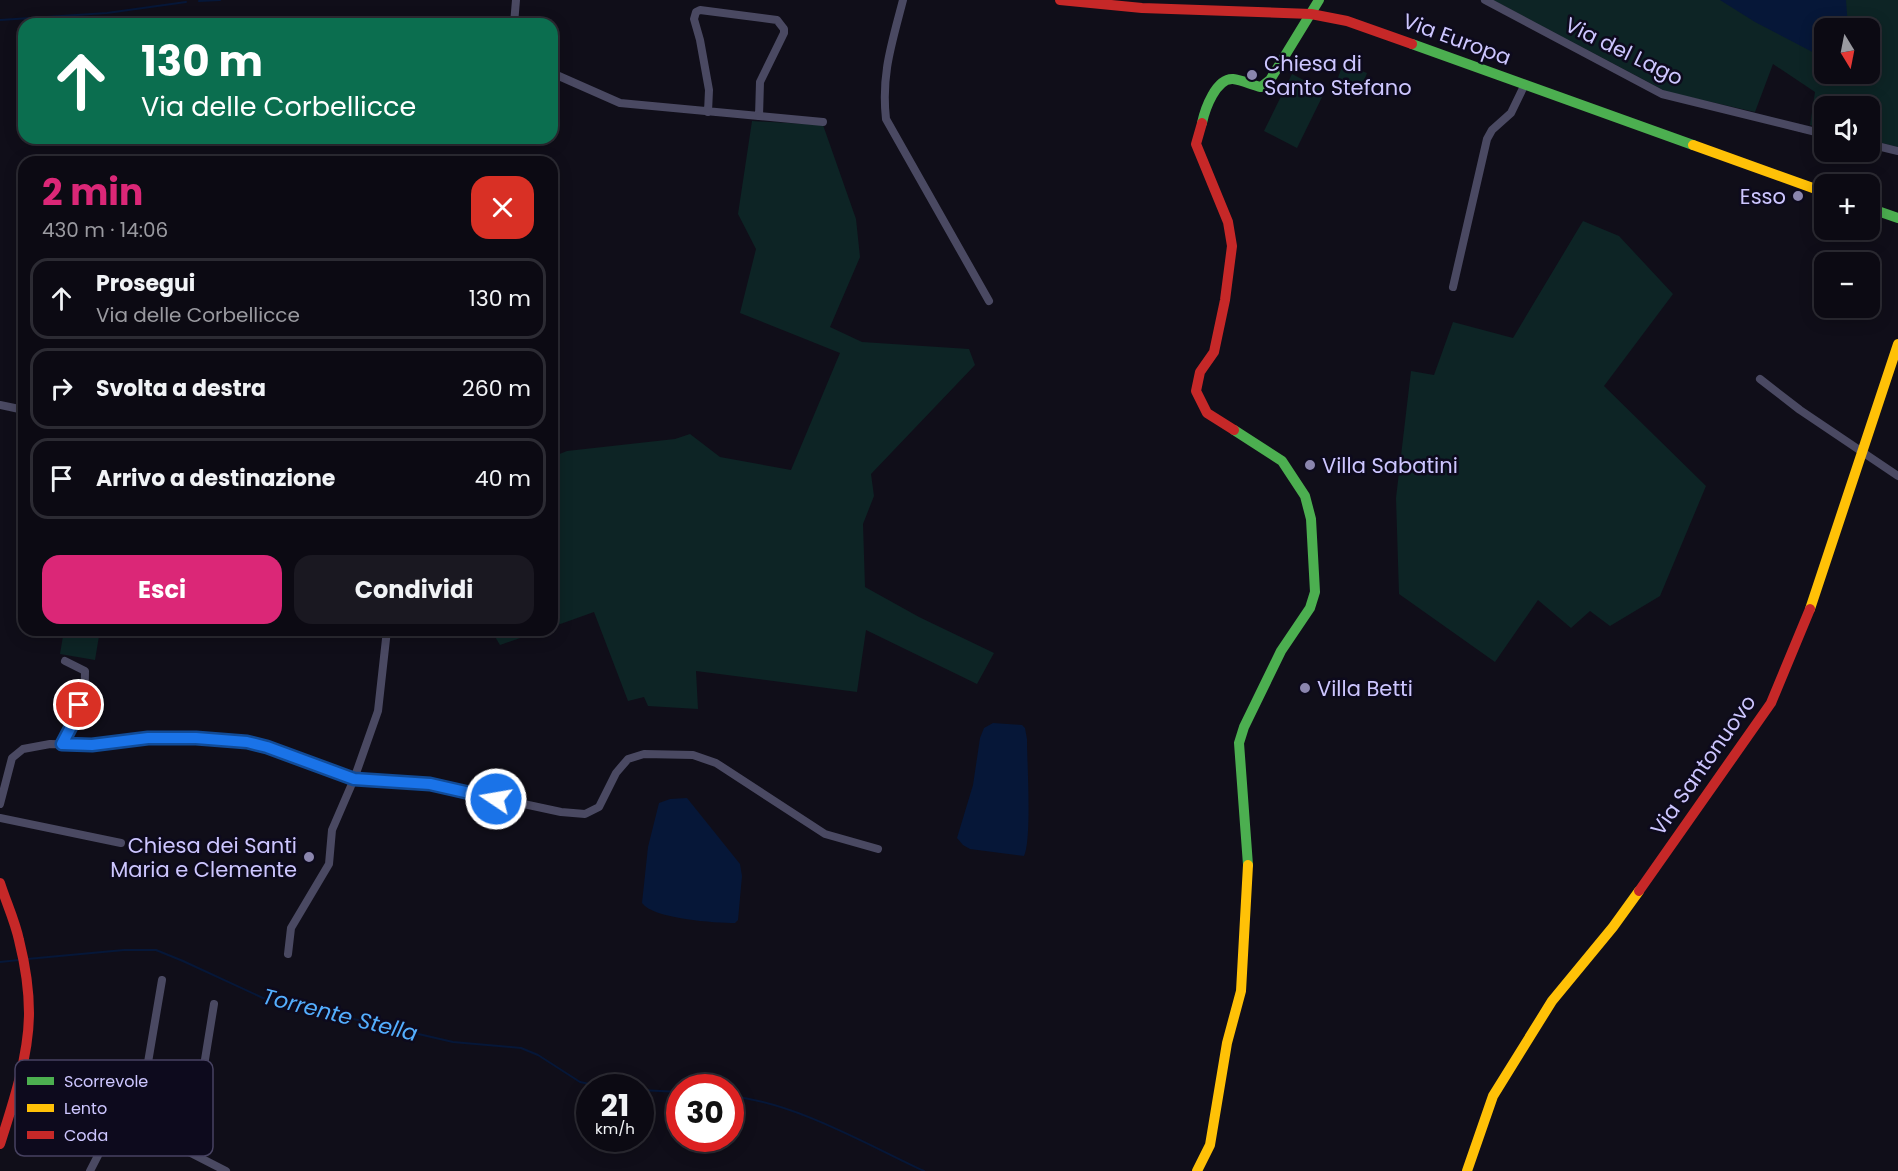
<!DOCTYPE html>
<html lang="it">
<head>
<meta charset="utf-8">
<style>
  :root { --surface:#0c0a13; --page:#1a1821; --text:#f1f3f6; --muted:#9a9aa0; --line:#2c2b33; --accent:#db2777 }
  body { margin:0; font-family:Poppins,sans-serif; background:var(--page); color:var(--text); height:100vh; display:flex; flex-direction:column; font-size:22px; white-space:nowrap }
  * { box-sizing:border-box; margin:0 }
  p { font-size:20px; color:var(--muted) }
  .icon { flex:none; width:33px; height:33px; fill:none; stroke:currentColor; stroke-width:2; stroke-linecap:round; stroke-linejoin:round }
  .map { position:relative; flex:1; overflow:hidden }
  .side { position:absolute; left:18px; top:156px; width:540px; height:480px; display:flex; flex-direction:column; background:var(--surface); border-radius:18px; box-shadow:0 3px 15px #0003,0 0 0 2px var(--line) }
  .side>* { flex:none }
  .guide { position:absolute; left:18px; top:18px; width:540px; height:126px; border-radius:18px; box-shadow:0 3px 15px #0003,0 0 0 2px var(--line); background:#0b6e4f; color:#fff; overflow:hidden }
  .needle { width:39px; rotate:170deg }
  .tools { position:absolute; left:1814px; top:18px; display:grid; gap:12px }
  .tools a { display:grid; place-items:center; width:66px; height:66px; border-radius:12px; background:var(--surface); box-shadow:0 3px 15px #0003,0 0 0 2px var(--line); font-size:30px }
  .speed { position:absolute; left:576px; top:1074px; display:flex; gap:12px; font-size:30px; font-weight:700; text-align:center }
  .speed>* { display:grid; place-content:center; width:78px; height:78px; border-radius:50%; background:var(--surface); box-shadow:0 3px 15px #0003,0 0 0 2px var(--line); line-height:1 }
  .speed small { font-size:15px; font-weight:400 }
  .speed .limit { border:9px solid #d22; background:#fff; color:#111 }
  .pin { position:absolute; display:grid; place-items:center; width:51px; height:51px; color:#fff; margin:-26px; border:3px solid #fff; border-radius:50%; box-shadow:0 2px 6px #0007 }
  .me { position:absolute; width:66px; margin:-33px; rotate:282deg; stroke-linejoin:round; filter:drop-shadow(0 0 4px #0008) }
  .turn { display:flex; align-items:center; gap:21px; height:126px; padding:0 24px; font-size:27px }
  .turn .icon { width:78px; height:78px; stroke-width:2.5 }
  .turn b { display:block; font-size:42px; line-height:51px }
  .round { display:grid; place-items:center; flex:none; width:63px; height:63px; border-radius:18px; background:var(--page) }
  .head { display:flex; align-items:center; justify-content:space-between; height:102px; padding:0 24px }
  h1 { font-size:36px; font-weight:700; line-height:45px; color:var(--accent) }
  .cta { display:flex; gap:12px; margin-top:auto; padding:12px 24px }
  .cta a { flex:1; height:69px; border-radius:18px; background:var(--accent); color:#fff; font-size:24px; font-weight:700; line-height:69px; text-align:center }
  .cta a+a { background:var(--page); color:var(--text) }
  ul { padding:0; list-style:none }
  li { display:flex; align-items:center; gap:18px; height:81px; margin:0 12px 9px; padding:0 12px; border:3px solid var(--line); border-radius:18px }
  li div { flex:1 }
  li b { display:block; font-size:22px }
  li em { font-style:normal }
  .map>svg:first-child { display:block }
</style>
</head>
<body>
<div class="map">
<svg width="1898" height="1171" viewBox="0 0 1898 1171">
  <rect width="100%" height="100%" fill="#100e19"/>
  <!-- green -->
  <g fill="#0d2425" fill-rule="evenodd">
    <path d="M1493 0H1898V147L1869 140V106H1824V129L1810 125 1815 92 1773 64 1755 112 1667 92ZM1824 28H1869V74H1824Z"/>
    <polygon points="1343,64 1367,73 1361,89 1355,88 1351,98 1333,91"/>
    <polygon points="1292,74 1325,91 1297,148 1264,131"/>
    <polygon points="752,121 823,125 856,219 860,257 830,327 862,342 969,349 975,365 871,474 874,496 863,524 865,587 919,617 994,653 977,684 866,630 857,692 696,671 698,709 648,706 644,697 628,701 594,612 552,627 552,457 567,451 675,439 690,434 720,457 791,470 840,353 740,313 756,249 738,214"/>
    <polygon points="1583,221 1619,236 1673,294 1604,386 1706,486 1660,596 1610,626 1590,611 1571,628 1538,600 1495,662 1399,594 1396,498 1411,371 1434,375 1453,322 1513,338"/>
    <polygon points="64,630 100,630 95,660 60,654"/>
    <polygon points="491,630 543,630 500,645"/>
  </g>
  <!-- water -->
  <g fill="#061738">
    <polygon points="1720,0 1846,0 1848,28 1824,28 1824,58 1755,22"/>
    <path d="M993 723 1022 725 1025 728 1027 739C1027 762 1032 840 1024 856L970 849 963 845 957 838 973 785 980 738 984 728Z"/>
    <path d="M687 798 740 864 742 876 738 920 735 923C716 923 653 919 642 903L648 847 659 803 670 799Z"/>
  </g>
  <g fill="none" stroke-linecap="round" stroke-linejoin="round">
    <!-- stream -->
    <g stroke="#061738" stroke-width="2">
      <polyline points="199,1 220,0"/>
      <polyline points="0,20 107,13 186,2"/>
      <polyline points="27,959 124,950 156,950 183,961 263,998 453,1042 521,1048 538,1055 580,1082 608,1088"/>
      <polyline points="0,962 19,960"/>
      <polyline points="640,1090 680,1092"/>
      <path d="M730 1096C796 1103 864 1143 924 1171"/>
    </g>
    <!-- street -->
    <g stroke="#4a4962" stroke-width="8">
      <path d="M903 0C892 43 881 74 886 119L989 301"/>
      <polyline points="1485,0 1662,94 1824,134"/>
      <polyline points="514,24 516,0"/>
      <polyline points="552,73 620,103 759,116 760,82 784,33 784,29 777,20 700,10 696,12 694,19 700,40 709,90 708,112"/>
      <polyline points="759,116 823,122"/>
      <polyline points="1869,144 1898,151"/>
      <polyline points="1453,287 1487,139 1492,130 1511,113 1525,84"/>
      <polyline points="1760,379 1800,410 1898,476"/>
      <polyline points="0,405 24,410"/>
      <path d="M62 744C74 721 86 697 85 671L65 661"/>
      <polyline points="0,804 12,758 23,749 50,744 92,745 148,738 196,738 247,742 267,747 354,779 378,711 387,630"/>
      <polyline points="0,818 121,843"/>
      <polyline points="288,954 291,928 329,864 332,830 354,779 430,784 561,812 585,814 599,807 616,773 628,759 644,754 693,755 716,763 825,834 878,849"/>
      <path d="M11 1110 104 1135C117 1137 127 1127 140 1127L226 1171"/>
      <polyline points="137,1127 162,980"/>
      <polyline points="190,1152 214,1004"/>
      <polyline points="90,1171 108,1136"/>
    </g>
    <!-- fast -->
    <g stroke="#4caf50" stroke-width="10">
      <polyline points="1412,44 1693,145"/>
      <path d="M1202 123C1205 109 1216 78 1233 79 1242 80 1252 85 1261 87L1270 80 1319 0"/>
      <polyline points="1869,208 1898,218"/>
      <polyline points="1234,430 1282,461 1305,496 1311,519 1315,592 1310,608 1281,651 1244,727 1239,743 1248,865"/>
    </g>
    <!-- slow -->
    <g stroke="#ffc107" stroke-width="10">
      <polyline points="1693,145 1824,192"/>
      <polyline points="1810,609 1898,344"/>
      <polyline points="1197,1171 1210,1145 1227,1043 1241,991 1248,865"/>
      <polyline points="1467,1171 1493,1096 1552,1001 1613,927 1639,891"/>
    </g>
    <!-- jam -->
    <g stroke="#c62828" stroke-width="10">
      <polyline points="1060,0 1142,8 1311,14 1347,21 1412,44"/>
      <polyline points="1202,123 1196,144 1228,222 1232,246 1225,300 1214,352 1200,372 1196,391 1207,413 1234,430"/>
      <path d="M0 883C6 902 15 921 19 940 25 964 29 989 29 1013 29 1055 13 1104 0 1144"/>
      <polyline points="1639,891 1771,703 1810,609"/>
    </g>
  </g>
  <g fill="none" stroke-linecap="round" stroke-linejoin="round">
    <defs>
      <polyline id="route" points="79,705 73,723 62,744 92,745 148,738 196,738 247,742 267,747 354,779 430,784 496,799"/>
    </defs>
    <!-- route casing -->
    <use href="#route" stroke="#114b97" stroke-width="15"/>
    <!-- route -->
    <use href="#route" stroke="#1a73e8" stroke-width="10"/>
  </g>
  <!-- markers -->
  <g fill="#8b86ae" stroke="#0d0a1d" stroke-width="2">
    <circle cx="1252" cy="75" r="6"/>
    <circle cx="1798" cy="196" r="6"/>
    <circle cx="1310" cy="465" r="6"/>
    <circle cx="1305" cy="688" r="6"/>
    <circle cx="309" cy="857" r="6"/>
  </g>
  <g text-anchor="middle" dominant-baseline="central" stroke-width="5" stroke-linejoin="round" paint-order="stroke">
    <!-- street labels -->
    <g font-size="21" fill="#cdc6ff" stroke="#0d0a1d">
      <text transform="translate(1457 39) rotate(20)">Via Europa</text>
      <text transform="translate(1624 51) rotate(26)">Via del Lago</text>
      <text transform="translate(1703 765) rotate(-55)">Via Santonuovo</text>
    </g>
    <!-- poi labels -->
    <g font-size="21" fill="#cdc6ff" stroke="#0d0a1d" text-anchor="start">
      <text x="1264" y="63">Chiesa di<tspan x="1264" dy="24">Santo Stefano</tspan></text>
      <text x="1786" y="196" text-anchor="end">Esso</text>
      <text x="1322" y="465">Villa Sabatini</text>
      <text x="1317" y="688">Villa Betti</text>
      <text x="297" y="845" text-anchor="end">Chiesa dei Santi<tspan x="297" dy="24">Maria e Clemente</tspan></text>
    </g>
    <!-- water labels -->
    <g font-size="22" font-style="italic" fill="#54afff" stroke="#0d0a1d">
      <text transform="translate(340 1015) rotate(14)">Torrente Stella</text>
    </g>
  </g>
  <!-- legend -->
  <rect x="15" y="1060" width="198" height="96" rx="9" fill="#0d0a1d" stroke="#474261" stroke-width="1.5"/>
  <rect x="27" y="1077" width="27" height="8" fill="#4caf50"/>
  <rect x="27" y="1104" width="27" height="8" fill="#ffc107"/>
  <rect x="27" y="1131" width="27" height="8" fill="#c62828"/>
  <g font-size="16" fill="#cdc6ff">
    <text x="64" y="1087">Scorrevole</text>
    <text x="64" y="1114">Lento</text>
    <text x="64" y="1141">Coda</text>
  </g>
</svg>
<div class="tools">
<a><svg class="needle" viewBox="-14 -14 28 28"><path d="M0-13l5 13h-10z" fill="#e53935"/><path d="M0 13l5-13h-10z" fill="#9a9aa0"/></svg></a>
<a><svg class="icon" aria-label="sound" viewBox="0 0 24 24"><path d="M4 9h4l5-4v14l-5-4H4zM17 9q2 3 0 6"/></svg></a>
<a>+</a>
<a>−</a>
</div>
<div class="speed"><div>21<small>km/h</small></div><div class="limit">30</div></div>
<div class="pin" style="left:79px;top:705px;background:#d93025"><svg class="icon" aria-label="arrive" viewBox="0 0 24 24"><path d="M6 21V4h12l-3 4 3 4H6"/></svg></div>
<svg class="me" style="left:496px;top:799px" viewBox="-20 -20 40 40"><circle r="17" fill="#1a73e8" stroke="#fff" stroke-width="3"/><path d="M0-11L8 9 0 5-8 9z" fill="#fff"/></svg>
<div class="guide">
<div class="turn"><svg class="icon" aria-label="ahead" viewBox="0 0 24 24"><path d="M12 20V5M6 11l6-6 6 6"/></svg><div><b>130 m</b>Via delle Corbellicce</div></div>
</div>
<section class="side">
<div class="head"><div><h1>2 min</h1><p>430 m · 14:06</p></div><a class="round" style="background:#d93025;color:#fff"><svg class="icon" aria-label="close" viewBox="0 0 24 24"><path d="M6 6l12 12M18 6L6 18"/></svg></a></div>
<ul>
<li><svg class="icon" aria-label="ahead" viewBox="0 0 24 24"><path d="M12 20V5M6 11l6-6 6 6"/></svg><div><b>Prosegui</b><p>Via delle Corbellicce</p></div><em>130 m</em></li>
<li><svg class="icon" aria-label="right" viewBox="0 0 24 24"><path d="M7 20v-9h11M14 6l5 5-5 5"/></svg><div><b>Svolta a destra</b></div><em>260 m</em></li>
<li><svg class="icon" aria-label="arrive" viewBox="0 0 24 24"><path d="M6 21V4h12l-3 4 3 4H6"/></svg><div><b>Arrivo a destinazione</b></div><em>40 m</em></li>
</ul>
<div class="cta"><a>Esci</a><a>Condividi</a></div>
</section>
</div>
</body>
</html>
